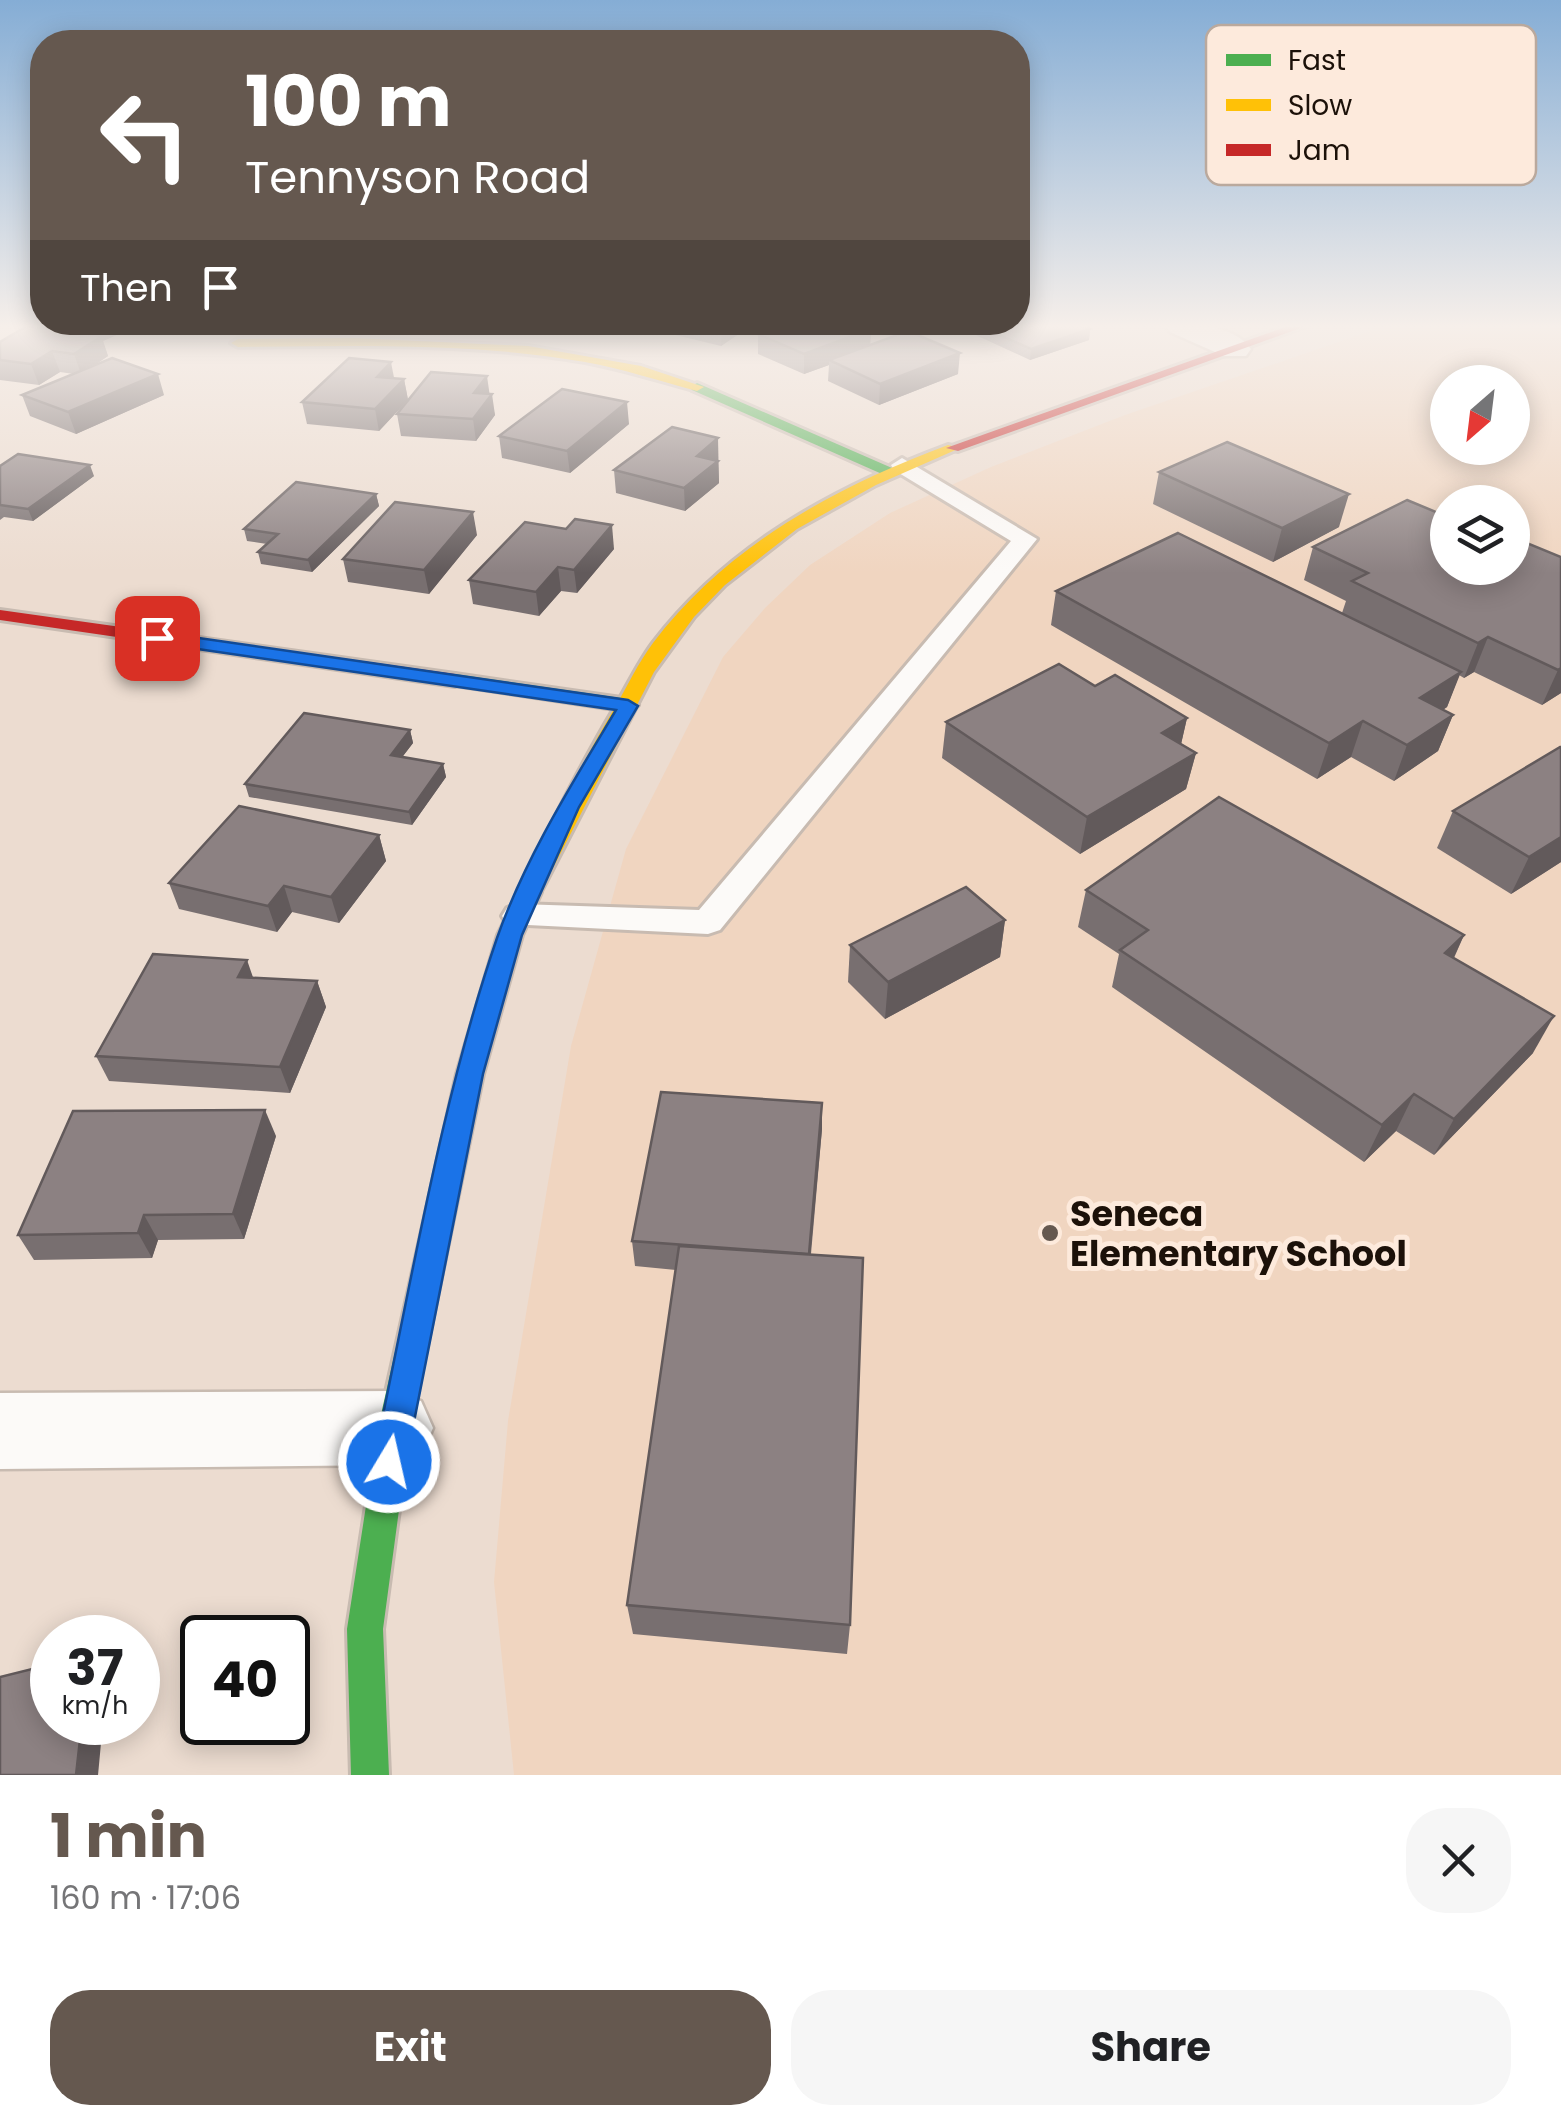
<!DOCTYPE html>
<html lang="en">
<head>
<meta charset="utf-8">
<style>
  :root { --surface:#fff; --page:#f6f6f6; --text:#202124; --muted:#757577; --accent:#65584f }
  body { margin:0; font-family:Poppins,sans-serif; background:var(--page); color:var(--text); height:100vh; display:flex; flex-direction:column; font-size:38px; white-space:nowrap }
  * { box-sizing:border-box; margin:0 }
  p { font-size:32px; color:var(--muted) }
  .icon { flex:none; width:55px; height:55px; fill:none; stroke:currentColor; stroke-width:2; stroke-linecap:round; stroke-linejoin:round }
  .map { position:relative; height:1775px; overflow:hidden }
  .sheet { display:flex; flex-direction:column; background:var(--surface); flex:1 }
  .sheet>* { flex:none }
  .hud { position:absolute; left:30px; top:30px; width:1000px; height:305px; border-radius:40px; box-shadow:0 5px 25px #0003; background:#65584f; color:#fff; overflow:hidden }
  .needle { width:65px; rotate:208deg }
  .tools { position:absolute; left:1430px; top:365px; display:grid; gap:20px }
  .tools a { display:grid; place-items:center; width:100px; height:100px; border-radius:50%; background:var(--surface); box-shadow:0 5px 25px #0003; font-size:50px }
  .speed { position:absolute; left:30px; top:1615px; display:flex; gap:20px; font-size:50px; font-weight:700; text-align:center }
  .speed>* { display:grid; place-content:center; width:130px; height:130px; border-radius:50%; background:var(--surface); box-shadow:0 5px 25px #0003; line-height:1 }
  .speed small { font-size:25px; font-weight:400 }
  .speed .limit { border:5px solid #111; border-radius:15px; background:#fff; color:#111 }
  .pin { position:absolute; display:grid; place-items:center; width:85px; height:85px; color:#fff; margin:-42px; border-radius:20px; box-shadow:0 5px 15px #0006 }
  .me { position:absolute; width:110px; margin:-55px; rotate:9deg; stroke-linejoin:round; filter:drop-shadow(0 0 8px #0008) }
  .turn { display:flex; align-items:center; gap:35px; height:210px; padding:0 50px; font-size:45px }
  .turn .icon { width:130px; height:130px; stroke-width:2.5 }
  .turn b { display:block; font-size:70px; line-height:85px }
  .then { display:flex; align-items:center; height:95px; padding:0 50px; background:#0003; gap:20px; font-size:38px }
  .round { display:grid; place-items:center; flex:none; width:105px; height:105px; border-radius:40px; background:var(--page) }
  .overview { display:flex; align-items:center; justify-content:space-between; height:170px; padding:0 50px }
  h1 { font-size:60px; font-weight:700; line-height:75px; color:var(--accent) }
  .action { display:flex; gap:20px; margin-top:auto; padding:20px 50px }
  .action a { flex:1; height:115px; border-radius:40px; background:var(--accent); color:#fff; font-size:40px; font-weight:700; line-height:115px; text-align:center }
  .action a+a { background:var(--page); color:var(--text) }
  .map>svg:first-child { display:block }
</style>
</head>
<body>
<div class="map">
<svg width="1561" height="1775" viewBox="0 0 1561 1775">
  <rect width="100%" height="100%" fill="#ecdcd0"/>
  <!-- built -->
  <path fill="#f0d5c0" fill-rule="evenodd" d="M1388 325H1561V1775H514L494 1582 508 1421 571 1046 626 849 723 657 765 608 810 565 890 513 991 467 1125 415ZM1448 382H1512V448H1448ZM1448 502H1512V568H1448Z"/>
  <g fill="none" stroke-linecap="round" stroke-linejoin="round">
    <defs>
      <polygon id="lane" points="902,458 1037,539 720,930 708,934 507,924 502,916 507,908 519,904 699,910 1011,541 894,470 891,465"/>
      <g id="street">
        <path d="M1165 325C1193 324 1233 324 1251 349L1246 356H1224L1170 332Z"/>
        <polygon points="394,1391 421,1401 433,1428 421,1455 394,1465 0,1469 0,1393"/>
      </g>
      <g id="fast">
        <polygon points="697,383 892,468 895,471 882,474 692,390 690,387"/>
        <polygon points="455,674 628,699 638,705 628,711 448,684 448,676"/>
        <polygon points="530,884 541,892 522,935 483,1074 410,1428 383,1629 389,1775 351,1775 347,1629 378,1428 457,1074 498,935 522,887"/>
      </g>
      <g id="slow">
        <path d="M354 338 528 346 641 366 704 387 697 391C660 381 623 369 585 362 471 342 353 346 238 347L231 343 238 339Z"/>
        <path d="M948 445 960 448 876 485 797 529 725 585 694 617 654 672 538 897H522L519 892C548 830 579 768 614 709 627 687 638 663 653 643 728 545 835 487 948 445Z"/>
      </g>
      <g id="jam">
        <polygon points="1291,325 1309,325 958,451 946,448"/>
        <polygon points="0,610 455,674 464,680 455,686 0,620"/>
      </g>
    </defs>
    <!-- lane casing -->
    <use href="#lane" stroke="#c8bbb1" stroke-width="6"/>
    <!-- street casing -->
    <use href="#street" stroke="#c8bbb1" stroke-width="5"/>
    <!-- fast casing -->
    <use href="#fast" stroke="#c8bbb1" stroke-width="6"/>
    <!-- slow casing -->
    <use href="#slow" stroke="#c8bbb1" stroke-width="6"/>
    <!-- jam casing -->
    <use href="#jam" stroke="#c8bbb1" stroke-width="6"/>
    <!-- lane -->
    <use href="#lane" fill="#fcfaf8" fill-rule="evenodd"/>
    <!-- street -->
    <use href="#street" fill="#fcfaf8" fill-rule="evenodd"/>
    <!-- fast -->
    <use href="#fast" fill="#4caf50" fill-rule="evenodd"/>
    <!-- slow -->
    <use href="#slow" fill="#ffc107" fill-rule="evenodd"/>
    <!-- jam -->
    <use href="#jam" fill="#c62828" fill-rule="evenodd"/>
  </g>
  <!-- wall -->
  <g fill="#786f70">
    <polygon points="34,325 139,325 103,341 108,356 95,365 164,395 76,434 30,416 22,395 74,374 60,372 39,385 0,380 0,342 53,330"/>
    <polygon points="666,325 752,325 721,346 667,333"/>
    <polygon points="969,325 1080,325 1090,329 1089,340 1030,360 969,332"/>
    <polygon points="871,329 870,345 958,374 879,405 828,381 829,365 804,374 758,354 758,334"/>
    <polygon points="394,378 404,379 408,400 379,431 307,424 302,402"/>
    <polygon points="489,394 495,415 476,441 401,436 397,414"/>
    <polygon points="629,424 570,473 502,458 499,436"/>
    <polygon points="719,460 718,462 719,483 685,511 616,493 614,470"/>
    <polygon points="0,466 94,476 33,521 4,517 0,520"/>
    <polygon points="1159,472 1339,527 1273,562 1153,504"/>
    <polygon points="376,494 379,506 312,572 261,564 258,552 267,544 247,541 244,529"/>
    <polygon points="477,535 429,594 348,582 343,559"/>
    <polygon points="1313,547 1448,568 1561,557 1561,693 1542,705 1474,672 1464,678 1459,675 1447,707 1443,710 1453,715 1438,751 1394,781 1351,757 1317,779 1051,625 1056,591 1342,613 1346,601 1304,580"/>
    <polygon points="614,549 577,593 561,591 539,616 473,604 469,580"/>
    <polygon points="1095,686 1187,718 1181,744 1196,753 1186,789 1080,854 942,758 946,722"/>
    <polygon points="410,730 413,743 402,757 443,764 446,777 412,825 249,797 245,784"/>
    <polygon points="1561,748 1561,862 1511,894 1437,848 1453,811"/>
    <polygon points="379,835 386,861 339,923 292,912 277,932 179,909 169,883"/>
    <polygon points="1086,890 1464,935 1454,958 1533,1053 1434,1155 1396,1131 1364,1162 1112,987 1119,954 1078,927"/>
    <polygon points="1005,920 1000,957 885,1019 848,982 850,945"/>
    <polygon points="253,978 317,981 326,1007 290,1093 109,1081 96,1056"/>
    <polygon points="822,1129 811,1254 850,1625 847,1654 633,1634 627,1605 676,1270 635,1266 632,1241"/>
    <polygon points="276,1136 244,1239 158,1240 152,1258 34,1260 18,1235"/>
  </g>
  <!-- shaded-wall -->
  <g fill="#625a5b">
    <polygon points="95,325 139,325 103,341 108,356 81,374 74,354 99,337"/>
    <polygon points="722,325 752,325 721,346"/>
    <polygon points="871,329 870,349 829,360 829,365 804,374 804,354"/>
    <polygon points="1090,329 1089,340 1030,360 1031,349"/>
    <polygon points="52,351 60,372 39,385 31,364"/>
    <polygon points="960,353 958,374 879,405 880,384"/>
    <polygon points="391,362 395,383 377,377"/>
    <polygon points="158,374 164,395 76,434 68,412"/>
    <polygon points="487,376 490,397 492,394 495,415 476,441 473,419 474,393"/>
    <polygon points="404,379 408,400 379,431 375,409"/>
    <polygon points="627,402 629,424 570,473 567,451"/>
    <polygon points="718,438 719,483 685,511 684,488 697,456"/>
    <polygon points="90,465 94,476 33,521 28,509"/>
    <polygon points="376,494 379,506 312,572 308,560"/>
    <polygon points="1349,494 1339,527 1273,562 1282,528"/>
    <polygon points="473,512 477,535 429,594 424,570"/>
    <polygon points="612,525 614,549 577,593 574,570"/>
    <polygon points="558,567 561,591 539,616 536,592"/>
    <polygon points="1488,637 1474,672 1464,678 1478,643"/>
    <polygon points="1561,668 1561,693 1542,705 1558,670"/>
    <polygon points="1461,672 1447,707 1406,733 1420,698"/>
    <polygon points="1453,715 1438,751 1394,781 1407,745"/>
    <polygon points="1187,718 1179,753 1162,733"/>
    <polygon points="1363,721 1351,757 1317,779 1329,743"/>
    <polygon points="410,730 413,743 394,768 391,755"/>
    <polygon points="1196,753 1186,789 1080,854 1087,817"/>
    <polygon points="443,764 446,777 412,825 409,812"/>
    <polygon points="379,835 386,861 339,923 331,897"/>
    <polygon points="1561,837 1561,862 1511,894 1529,857"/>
    <polygon points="284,886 292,912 277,932 268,906"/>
    <polygon points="1005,920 1000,957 885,1019 888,982"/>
    <polygon points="1464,935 1447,972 1445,953"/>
    <polygon points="247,960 256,986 238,977"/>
    <polygon points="317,981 326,1007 290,1093 280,1067"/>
    <polygon points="1554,1016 1533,1053 1434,1155 1454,1119"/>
    <polygon points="1414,1094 1396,1131 1364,1162 1382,1125"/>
    <polygon points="822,1103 822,1129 808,1280 809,1255"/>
    <polygon points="265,1110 276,1136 244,1239 233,1214"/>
    <polygon points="144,1215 158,1240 152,1258 138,1233"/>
    <polygon points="82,1722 103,1722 98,1775 76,1775"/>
  </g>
  <!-- building -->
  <g fill="#8c8182" stroke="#625a5b" stroke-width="2.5">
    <polygon points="783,325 861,325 871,329 804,354 758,334"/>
    <polygon points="977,325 1080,325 1090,329 1031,349"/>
    <polygon points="27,326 102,336 74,354 52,351 31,364 0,360 0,342"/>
    <polygon points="908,331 960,353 880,384 829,360"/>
    <polygon points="112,358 158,374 68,412 22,395"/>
    <polygon points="349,358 391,362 377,377 404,379 375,409 302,402"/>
    <polygon points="431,372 487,376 474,393 492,394 473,419 397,414"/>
    <polygon points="562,389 627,402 567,451 499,436"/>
    <polygon points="672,427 718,438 697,456 718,461 684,488 614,470"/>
    <polygon points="1227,442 1349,494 1282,528 1159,472"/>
    <polygon points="18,454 90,465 28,509 0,505 0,466"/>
    <polygon points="296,482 376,494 308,560 258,552 278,534 244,529"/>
    <polygon points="1407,500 1448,517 1448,568 1512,568 1512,537 1561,557 1561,668 1558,670 1488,637 1478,643 1352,581 1368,573 1313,547"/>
    <polygon points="395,502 473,512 424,570 343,559"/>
    <polygon points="575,519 612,525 574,570 558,567 536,592 469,580 525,522 566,529"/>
    <polygon points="1178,533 1461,672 1420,698 1453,715 1407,745 1363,721 1329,743 1056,591"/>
    <polygon points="1059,664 1095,686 1115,675 1187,718 1162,733 1196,753 1087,817 946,722"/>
    <polygon points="304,713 410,730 391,755 443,764 409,812 245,784"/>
    <polygon points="1560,747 1561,748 1561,837 1529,857 1453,811"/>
    <polygon points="1219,797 1464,935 1445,953 1554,1016 1454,1119 1414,1094 1382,1125 1120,950 1148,930 1086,890"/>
    <polygon points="239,806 379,835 331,897 284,886 268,906 169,883"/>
    <polygon points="966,887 1005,920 888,982 850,945"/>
    <polygon points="153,954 247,960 238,977 317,981 280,1067 96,1056"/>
    <polygon points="661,1092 822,1103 809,1254 632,1241"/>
    <polygon points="265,1110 233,1214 144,1215 138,1233 18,1235 73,1111"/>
    <polygon points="679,1246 863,1258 850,1625 627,1605"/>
    <polygon points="52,1664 52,1722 82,1722 76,1775 0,1775 0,1677"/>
  </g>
  <!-- sky -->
  <linearGradient id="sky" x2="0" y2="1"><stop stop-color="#85add5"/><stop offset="0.57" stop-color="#f6efea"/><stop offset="1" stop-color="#f6efea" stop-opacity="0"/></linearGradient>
  <rect width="1561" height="573" fill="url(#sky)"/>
  <!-- route -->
  <path fill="#1a73e8" stroke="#114b97" stroke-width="2.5" d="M157 632 628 700 638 706 579 807 522 935 483 1074 406 1462 401 1473 389 1478 378 1473 373 1462C411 1287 439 1107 497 938 525 858 573 782 616 710L150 642 148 638Z"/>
  <!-- markers -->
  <circle fill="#65584f" stroke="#fdeadc" stroke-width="4" cx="1050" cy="1233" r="10"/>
  <g text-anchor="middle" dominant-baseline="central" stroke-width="10" stroke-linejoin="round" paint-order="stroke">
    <!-- near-poi labels -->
    <g font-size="35" font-weight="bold" fill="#1c1109" stroke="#fdeadc" text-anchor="start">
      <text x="1070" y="1213">Seneca<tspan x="1070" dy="40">Elementary School</tspan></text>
    </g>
  </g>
  <!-- legend -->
  <rect x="1206" y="25" width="330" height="160" rx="15" fill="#fdeadc" stroke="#baa99d" stroke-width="2.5"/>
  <rect x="1226" y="54" width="45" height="12" fill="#4caf50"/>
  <rect x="1226" y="99" width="45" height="12" fill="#ffc107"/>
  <rect x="1226" y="144" width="45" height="12" fill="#c62828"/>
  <g font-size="28" fill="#1c1109">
    <text x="1288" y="70">Fast</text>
    <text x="1288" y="115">Slow</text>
    <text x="1288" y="160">Jam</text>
  </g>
</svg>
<div class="tools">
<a><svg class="needle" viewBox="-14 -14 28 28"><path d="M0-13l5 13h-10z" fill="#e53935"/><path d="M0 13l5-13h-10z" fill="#757577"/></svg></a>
<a><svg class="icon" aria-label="layers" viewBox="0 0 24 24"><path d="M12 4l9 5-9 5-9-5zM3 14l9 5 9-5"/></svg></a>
</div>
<div class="speed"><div>37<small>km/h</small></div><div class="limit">40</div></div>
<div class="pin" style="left:157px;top:638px;background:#d93025"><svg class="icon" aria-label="arrive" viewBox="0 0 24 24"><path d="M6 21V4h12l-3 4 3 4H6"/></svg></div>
<svg class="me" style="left:389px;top:1462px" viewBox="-20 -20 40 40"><circle r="17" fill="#1a73e8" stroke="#fff" stroke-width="3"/><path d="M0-11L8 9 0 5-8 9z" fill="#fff"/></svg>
<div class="hud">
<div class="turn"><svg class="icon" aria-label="left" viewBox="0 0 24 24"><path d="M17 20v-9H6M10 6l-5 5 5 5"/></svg><div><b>100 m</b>Tennyson Road</div></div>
<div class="then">Then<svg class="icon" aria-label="arrive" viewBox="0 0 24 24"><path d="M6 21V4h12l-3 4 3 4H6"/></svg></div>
</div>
</div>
<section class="sheet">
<div class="overview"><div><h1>1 min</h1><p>160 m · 17:06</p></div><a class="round"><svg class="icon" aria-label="close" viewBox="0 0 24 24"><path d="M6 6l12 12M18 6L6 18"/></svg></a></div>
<div class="action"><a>Exit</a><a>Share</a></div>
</section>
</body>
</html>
